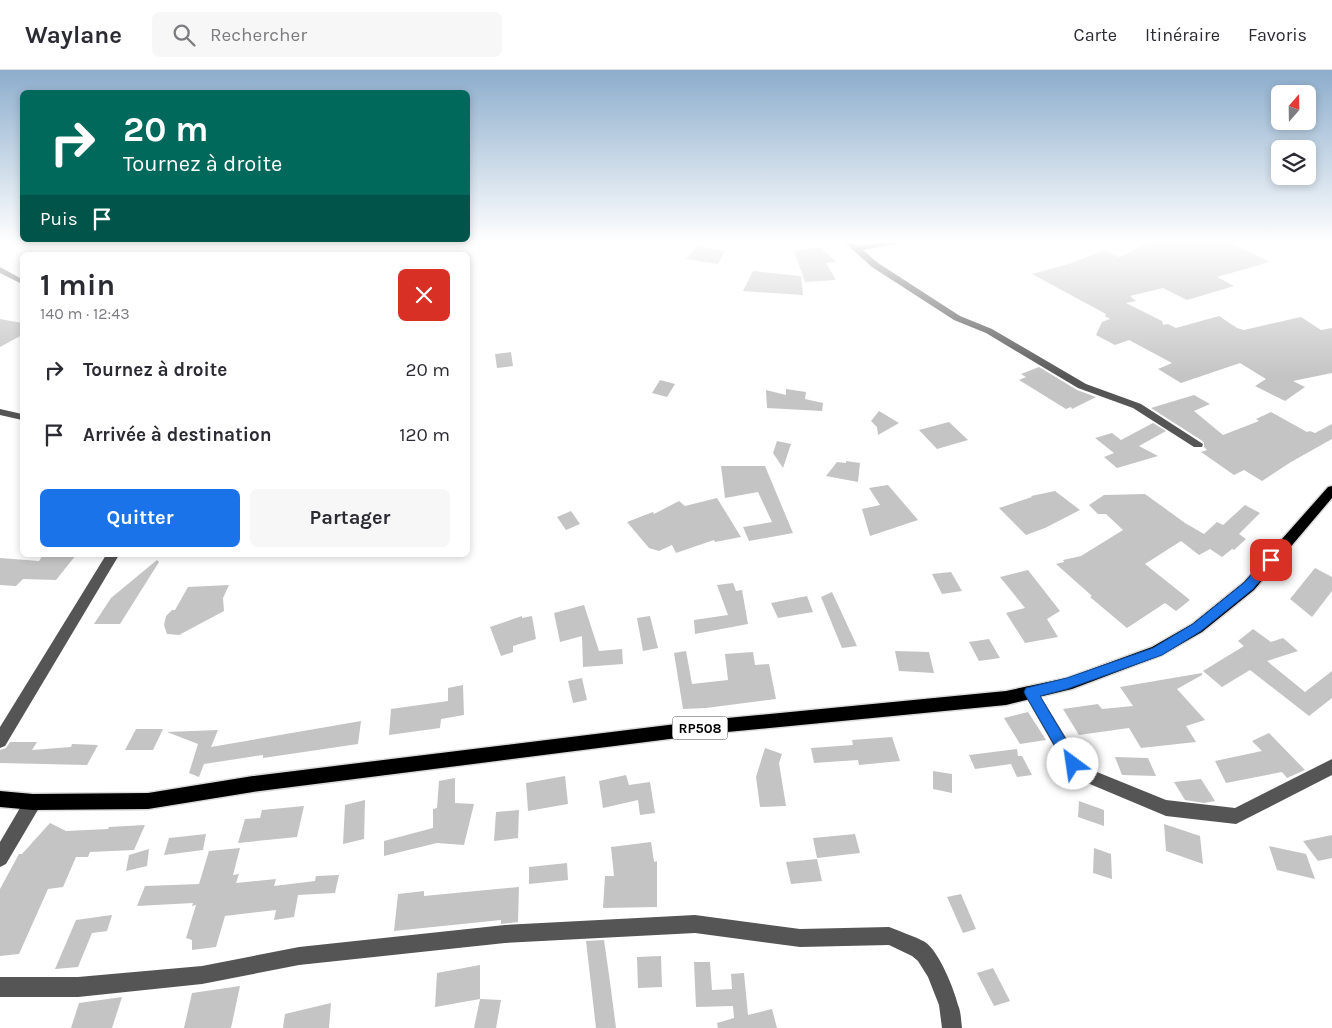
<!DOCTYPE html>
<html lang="fr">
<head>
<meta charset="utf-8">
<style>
  :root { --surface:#fff; --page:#f7f7f7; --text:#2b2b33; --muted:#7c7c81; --line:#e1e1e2; --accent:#1a73e8 }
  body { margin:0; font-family:Karla,sans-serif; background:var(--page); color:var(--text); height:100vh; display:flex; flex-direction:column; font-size:19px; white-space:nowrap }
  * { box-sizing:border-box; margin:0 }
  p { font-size:16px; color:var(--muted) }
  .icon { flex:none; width:28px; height:28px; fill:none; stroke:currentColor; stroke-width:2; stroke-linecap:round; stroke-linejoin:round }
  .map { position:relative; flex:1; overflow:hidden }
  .side { position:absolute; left:20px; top:182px; width:450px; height:305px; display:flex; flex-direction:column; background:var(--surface); border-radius:8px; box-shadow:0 2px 8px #0003 }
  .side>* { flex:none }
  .hud { position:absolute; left:20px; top:20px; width:450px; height:152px; border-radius:8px; box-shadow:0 2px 8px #0003; background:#00695c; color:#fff; overflow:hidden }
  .needle { width:32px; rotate:20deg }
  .fabs { position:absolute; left:1271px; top:15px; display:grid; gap:10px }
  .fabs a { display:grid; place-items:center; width:45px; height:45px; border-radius:8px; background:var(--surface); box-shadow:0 2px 8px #0003; font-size:25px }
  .pin { position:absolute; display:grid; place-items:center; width:42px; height:42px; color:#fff; margin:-21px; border-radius:10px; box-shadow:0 2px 8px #0006 }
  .me { position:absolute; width:55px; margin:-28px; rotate:329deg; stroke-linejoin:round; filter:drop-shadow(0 0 4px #0008) }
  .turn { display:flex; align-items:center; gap:18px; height:105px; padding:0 20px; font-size:22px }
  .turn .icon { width:65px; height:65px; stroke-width:2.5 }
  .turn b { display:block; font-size:35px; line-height:42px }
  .then { display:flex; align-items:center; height:48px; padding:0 20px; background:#0003; gap:10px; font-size:19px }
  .round { display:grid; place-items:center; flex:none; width:52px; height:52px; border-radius:8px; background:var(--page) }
  .headline { display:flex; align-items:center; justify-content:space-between; height:85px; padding:0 20px }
  h1 { font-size:30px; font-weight:700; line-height:38px }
  .button { display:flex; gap:10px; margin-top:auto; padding:10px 20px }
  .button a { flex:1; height:58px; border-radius:8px; background:var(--accent); color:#fff; font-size:20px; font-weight:700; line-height:58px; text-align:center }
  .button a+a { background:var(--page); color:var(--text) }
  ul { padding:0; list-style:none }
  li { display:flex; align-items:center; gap:15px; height:65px; padding:0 20px }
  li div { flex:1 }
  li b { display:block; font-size:19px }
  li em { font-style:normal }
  header { display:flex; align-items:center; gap:30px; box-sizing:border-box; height:70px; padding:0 25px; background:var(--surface); border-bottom:1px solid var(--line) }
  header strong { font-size:24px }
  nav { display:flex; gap:28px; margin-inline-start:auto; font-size:18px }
  .search { width:350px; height:45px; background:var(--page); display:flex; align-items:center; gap:12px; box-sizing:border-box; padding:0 18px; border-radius:8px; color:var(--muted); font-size:19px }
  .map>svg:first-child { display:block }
</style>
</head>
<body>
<header>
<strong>Waylane</strong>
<div class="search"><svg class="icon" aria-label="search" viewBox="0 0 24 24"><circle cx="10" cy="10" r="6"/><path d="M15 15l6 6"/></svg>Rechercher</div>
<nav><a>Carte</a><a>Itinéraire</a><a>Favoris</a></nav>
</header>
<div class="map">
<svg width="1332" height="958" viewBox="0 0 1332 958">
  <rect width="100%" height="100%" fill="#fff"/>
  <!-- building -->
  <g fill="#c4c4c4">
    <polygon points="1151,172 1229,172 1270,192 1217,207 1234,216 1187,230 1163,218 1130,226 1136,231 1126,233 1162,251 1163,255 1168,254 1176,258 1219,246 1237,258 1244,260 1301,247 1321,260 1332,258 1332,303 1293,311 1305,317 1285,331 1255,316 1266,309 1240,293 1181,313 1158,299 1172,293 1129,270 1115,275 1096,265 1102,252 1110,249 1105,246 1106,244 1032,204 1072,193 1104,180 1119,187"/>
    <polygon points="697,176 725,181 718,194 686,189"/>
    <polygon points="820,177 836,192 826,193 836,210 805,212 794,181"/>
    <polygon points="753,201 801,206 803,225 743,221"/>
    <polygon points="0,249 22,253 22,265 0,277"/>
    <polygon points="511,282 513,296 497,298 495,284"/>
    <polygon points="1039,297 1077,320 1096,327 1072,339 1071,337 1066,339 1019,310 1026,307 1021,304"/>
    <polygon points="660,310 675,314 667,327 652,323"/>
    <polygon points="786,319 806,322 805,329 823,333 822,341 767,338 766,320 786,325"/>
    <polygon points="1194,325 1210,334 1194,341 1223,365 1259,351 1256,349 1271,342 1307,362 1310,361 1315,363 1332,354 1332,369 1291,392 1262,411 1244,400 1234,405 1201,382 1207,380 1204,377 1204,372 1151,338"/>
    <polygon points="879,341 899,353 878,365 877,357 871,351"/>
    <polygon points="949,352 968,370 937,379 919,360"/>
    <polygon points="1153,353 1166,361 1139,376 1158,386 1117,398 1104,387 1114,383 1095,368 1112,363 1121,370"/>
    <polygon points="777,371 791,374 783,398 773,383"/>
    <polygon points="846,391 860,393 858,412 826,406 837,392 846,393"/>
    <polygon points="721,396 765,396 793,463 749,471 743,457 772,452 758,422 725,428"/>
    <polygon points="888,415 918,450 870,466 862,439 880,435 869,418"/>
    <polygon points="1055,421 1080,440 1045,458 1026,465 999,438 1032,427 1031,426"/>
    <polygon points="1145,424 1185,453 1204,464 1217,452 1223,455 1245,435 1260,443 1239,464 1246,469 1234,480 1232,479 1222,487 1210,479 1199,485 1181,471 1145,494 1190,530 1176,541 1165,533 1127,558 1090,527 1092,526 1056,494 1064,492 1063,490 1081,486 1123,460 1106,444 1098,444 1089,435 1104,425"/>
    <polygon points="717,428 741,467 715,472 714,470 676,483 672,475 659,481 649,478 627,452 653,442 654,444 679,431 685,436"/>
    <polygon points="571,441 580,454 566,460 557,447"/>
    <polygon points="43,485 76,485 56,510 23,509 16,516 0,515 0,488 39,491"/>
    <polygon points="157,490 159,492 120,554 94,554 111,528"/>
    <polygon points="1315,498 1332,507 1332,521 1312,547 1290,529"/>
    <polygon points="1028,500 1060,541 1047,549 1058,567 1025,573 1006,543 1025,538 1000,507"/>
    <polygon points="951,502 962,521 942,524 932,504"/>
    <polygon points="733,513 736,521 742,520 748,554 695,564 694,550 728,545 717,515"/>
    <polygon points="229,515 223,528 224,541 179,565 167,564 164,555 166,546 172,540 175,540 188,517"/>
    <polygon points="832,522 857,576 842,578 821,527"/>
    <polygon points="807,526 813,542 778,548 771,533"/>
    <polygon points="584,535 599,581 622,579 623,594 583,597 582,566 560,572 554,543"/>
    <polygon points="522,546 522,548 532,546 536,569 513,576 513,582 501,586 490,557"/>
    <polygon points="650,546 658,578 643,581 637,548"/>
    <polygon points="1253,559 1271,572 1283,568 1298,581 1267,591 1305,622 1332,601 1332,628 1309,646 1250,600 1222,617 1203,601 1244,576 1238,571"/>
    <polygon points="989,569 1000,588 979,591 969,572"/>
    <polygon points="686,581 692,614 728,610 725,584 753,582 755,595 769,594 776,629 706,638 683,639 674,583"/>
    <polygon points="895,581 929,582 934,603 899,601"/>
    <polygon points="1202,603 1202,605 1177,619 1205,650 1186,656 1196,672 1141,678 1129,658 1079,665 1063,639 1098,634 1102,639 1133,636 1120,617"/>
    <polygon points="582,608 587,630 573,633 568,611"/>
    <polygon points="463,615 464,645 441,649 440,658 389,665 391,639 448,631 448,618"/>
    <polygon points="1028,642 1046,670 1020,674 1004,648"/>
    <polygon points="361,651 358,674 263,688 263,685 204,694 199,707 189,703 198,674 167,662 218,660 211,677"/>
    <polygon points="136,659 163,659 153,680 125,680"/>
    <polygon points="1269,663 1305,700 1287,708 1282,702 1226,713 1215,691 1262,681 1252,671"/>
    <polygon points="892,667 900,691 859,695 858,690 814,693 811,678 853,675 852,670"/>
    <polygon points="10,672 37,672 32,680 71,677 72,674 98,675 87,695 0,693 0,680 6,678"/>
    <polygon points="765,678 782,684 779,693 786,736 760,737 756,707"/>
    <polygon points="1017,679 1018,686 1022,686 1032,705 1017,707 1011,694 975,699 969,685"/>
    <polygon points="1115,687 1148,688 1156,706 1122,705"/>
    <polygon points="933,701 952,704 952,723 933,719"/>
    <polygon points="626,705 629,715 650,712 655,743 640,745 638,730 603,738 599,711"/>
    <polygon points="565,706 568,734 528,741 526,713"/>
    <polygon points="455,708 455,733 474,734 464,775 437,773 384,786 384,771 433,758 433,739 437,738 439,711"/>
    <polygon points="1201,709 1215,731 1204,733 1185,730 1174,712"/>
    <polygon points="365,730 364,769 343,774 345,735"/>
    <polygon points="1079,731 1104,740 1104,756 1078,747"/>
    <polygon points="304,736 297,767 238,773 245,749 260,748 262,740"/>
    <polygon points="519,740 518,768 494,771 496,742"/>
    <polygon points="50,753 66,761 108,759 109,757 145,755 134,780 90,782 88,787 76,787 63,817 48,819 19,884 0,886 0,819 19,784 22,784"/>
    <polygon points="1164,754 1200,766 1203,794 1166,781"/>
    <polygon points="206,764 203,780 164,785 169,768"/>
    <polygon points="855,764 860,783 817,788 813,768"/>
    <polygon points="1332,765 1332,788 1318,791 1303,771"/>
    <polygon points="651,772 654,792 657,791 657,837 603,838 605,806 614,806 611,777"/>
    <polygon points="1269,776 1306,784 1315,809 1277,800"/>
    <polygon points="240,778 233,805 239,804 236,813 276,809 274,816 315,811 316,806 339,805 335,823 298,825 294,847 274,850 276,840 225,846 216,877 192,880 192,870 186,868 196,835 192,836 193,833 137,836 145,816 199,814 209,781"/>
    <polygon points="1094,778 1111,784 1112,809 1093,803"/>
    <polygon points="149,779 147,796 126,801 129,785"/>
    <polygon points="817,789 822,811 791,814 786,792"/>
    <polygon points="567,793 568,810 529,814 529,797"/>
    <polygon points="519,817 518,852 501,854 501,850 394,861 398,824 424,821 424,826"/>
    <polygon points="961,824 976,859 963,863 947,827"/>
    <polygon points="112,845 107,861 92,863 78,897 55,899 76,850"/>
    <polygon points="604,870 610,912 616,958 596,958 586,871"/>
    <polygon points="661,886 662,917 638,918 637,887"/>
    <polygon points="694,892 710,892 712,920 732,919 731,904 744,903 748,945 772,939 777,958 718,958 717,953 734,948 733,936 696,937"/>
    <polygon points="480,895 480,929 435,937 437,903"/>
    <polygon points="993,898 1010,931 994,936 977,903"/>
    <polygon points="240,916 231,958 184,958 192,923"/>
    <polygon points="122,927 112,958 71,958 79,933"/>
    <polygon points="480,929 501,930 496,958 474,958"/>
    <polygon points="331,933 329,958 283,958 285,944"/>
  </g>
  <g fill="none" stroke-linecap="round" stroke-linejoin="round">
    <defs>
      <polygon id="major" points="1332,416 1332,428 1254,520 1202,562 1162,585 1072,619 1006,635 717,663 253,722 148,739 33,740 0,737 0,721 33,724 148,723 253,706 717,649 1006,621 1067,608 1152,577 1192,554 1244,512 1328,417"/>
    </defs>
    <!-- major casing -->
    <use href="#major" stroke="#dbdbdb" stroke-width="3"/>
    <!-- minor -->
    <g fill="#555" fill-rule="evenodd">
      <polygon points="844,172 853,172 858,176 883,172 905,172 863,180 878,193 960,246 992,259 1086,314 1141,334 1203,374 1202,377 1194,377 1133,338 1078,318 986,263 954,250 872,197"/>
      <polygon points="0,197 22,209 22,214 0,203"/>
      <polygon points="0,339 22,344 22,350 0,345"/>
      <polygon points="106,485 119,485 5,676 0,678 0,657"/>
      <polygon points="1030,616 1035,617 1079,689 1097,702 1166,730 1235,738 1332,689 1332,705 1236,754 1166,746 1085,712 1067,699 1023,622 1025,617"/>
      <polygon points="33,724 39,726 41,732 39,738 6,794 0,797 0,772 27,726"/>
      <path d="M695 845 800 859 889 857C901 862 914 866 925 872 939 881 954 919 958 935 961 942 961 950 962 958H942L939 935 928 907 918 891 912 886 889 875 800 877 695 863 505 873 299 895 202 914 78 927H0V907H78L202 896 299 877 505 855Z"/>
    </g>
    <!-- major -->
    <use href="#major" fill="#000" fill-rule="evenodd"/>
  </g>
  <!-- sky -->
  <linearGradient id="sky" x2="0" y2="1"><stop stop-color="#8cadcc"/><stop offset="0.56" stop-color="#fff"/><stop offset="1" stop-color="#fff" stop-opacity="0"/></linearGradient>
  <rect width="1332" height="307" fill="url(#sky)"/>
  <!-- route -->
  <polygon fill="#1a73e8" stroke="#114b97" points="1271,485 1277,490 1253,519 1201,561 1162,585 1067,619 1040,626 1080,694 1078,698 1073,700 1068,698 1026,626 1024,622 1026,618 1067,608 1153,578 1193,554 1245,512 1267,487"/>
  <g text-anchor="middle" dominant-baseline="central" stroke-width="5" stroke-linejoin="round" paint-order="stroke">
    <!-- shield labels -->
    <rect fill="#fff" stroke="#4c4c4c" stroke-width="1" x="672.5" y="646.5" width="55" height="23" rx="4"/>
    <g font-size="14" font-weight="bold" fill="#000">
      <text x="700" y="658">RP508</text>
    </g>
  </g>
</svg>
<div class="fabs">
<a><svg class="needle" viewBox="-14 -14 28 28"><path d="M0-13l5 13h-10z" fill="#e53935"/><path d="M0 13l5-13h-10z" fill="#7c7c81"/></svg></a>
<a><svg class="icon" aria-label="layers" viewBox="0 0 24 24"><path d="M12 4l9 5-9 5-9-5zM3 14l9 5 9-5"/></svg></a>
</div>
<div class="pin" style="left:1271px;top:490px;background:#d93025"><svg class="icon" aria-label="arrive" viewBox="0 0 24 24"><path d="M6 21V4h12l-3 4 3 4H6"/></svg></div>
<svg class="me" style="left:1073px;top:694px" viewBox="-20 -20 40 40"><circle r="19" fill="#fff"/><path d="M0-13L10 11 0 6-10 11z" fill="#1a73e8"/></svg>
<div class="hud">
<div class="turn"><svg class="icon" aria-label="right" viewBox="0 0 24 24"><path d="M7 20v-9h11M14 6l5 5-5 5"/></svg><div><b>20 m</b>Tournez à droite</div></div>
<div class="then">Puis<svg class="icon" aria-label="arrive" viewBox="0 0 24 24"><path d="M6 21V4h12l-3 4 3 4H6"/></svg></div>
</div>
<section class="side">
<div class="headline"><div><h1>1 min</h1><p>140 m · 12:43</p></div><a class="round" style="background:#d93025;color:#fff"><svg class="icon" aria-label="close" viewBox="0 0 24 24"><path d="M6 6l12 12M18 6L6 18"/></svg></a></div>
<ul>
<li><svg class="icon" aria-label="right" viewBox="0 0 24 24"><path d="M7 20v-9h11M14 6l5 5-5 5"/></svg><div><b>Tournez à droite</b></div><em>20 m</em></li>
<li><svg class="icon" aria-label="arrive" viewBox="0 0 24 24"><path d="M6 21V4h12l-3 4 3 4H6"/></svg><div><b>Arrivée à destination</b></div><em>120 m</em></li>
</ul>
<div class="button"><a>Quitter</a><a>Partager</a></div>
</section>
</div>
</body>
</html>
